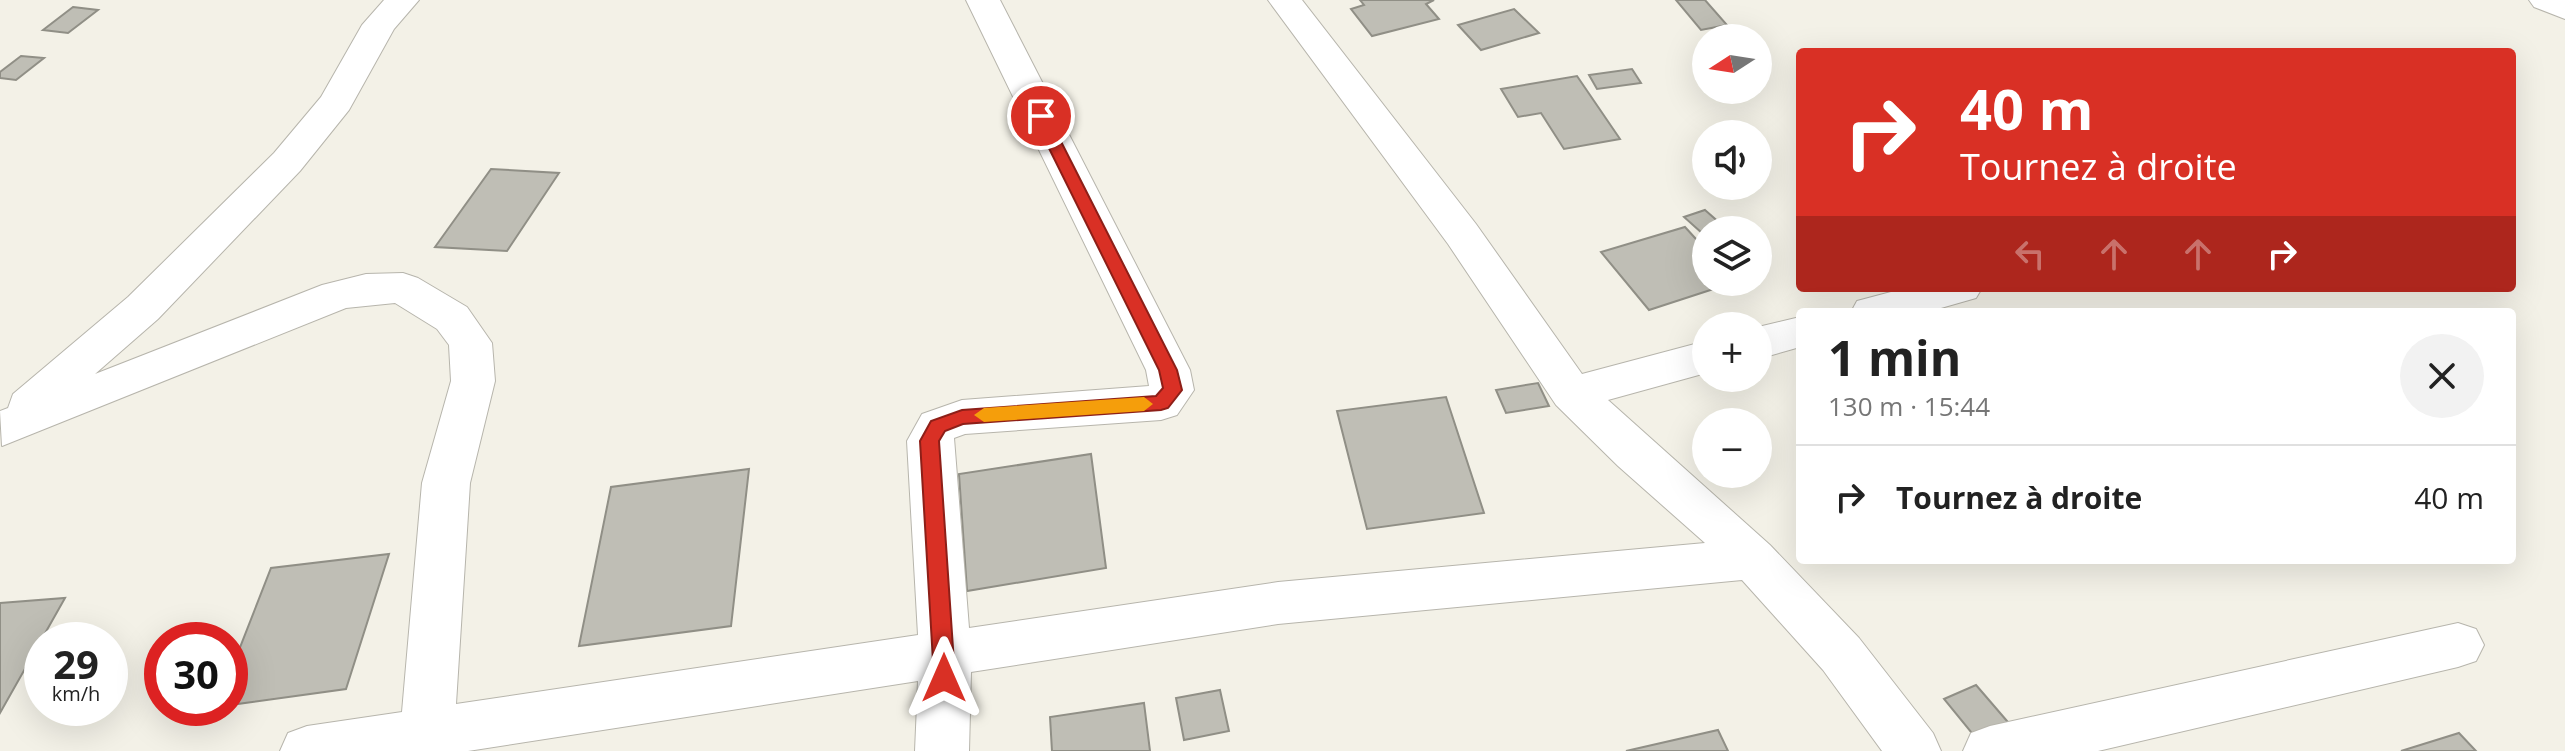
<!DOCTYPE html>
<html lang="fr">
<head>
<meta charset="utf-8">
<style>
  :root { --surface:#fff; --page:#f2f2f2; --text:#222; --muted:#767676; --line:#e0e0e0 }
  body { margin:0; font-family:"Open Sans",sans-serif; background:var(--page); color:var(--text); height:100vh; display:flex; flex-direction:column; font-size:30px; white-space:nowrap }
  * { box-sizing:border-box; margin:0 }
  p { font-size:26px; color:var(--muted) }
  .icon { flex:none; width:44px; height:44px; fill:none; stroke:currentColor; stroke-width:2; stroke-linecap:round; stroke-linejoin:round }
  .map { position:relative; flex:1; overflow:hidden }
  .panel { position:absolute; left:1796px; top:308px; width:720px; height:256px; display:flex; flex-direction:column; background:var(--surface); border-radius:8px; box-shadow:0 8px 32px #0002 }
  .panel>* { flex:none }
  .banner { position:absolute; left:1796px; top:48px; width:720px; height:244px; border-radius:8px; box-shadow:0 8px 32px #0002; background:#d93025; color:#fff; overflow:hidden }
  .needle { width:52px; rotate:258deg }
  .tools { position:absolute; left:1692px; top:24px; display:grid; gap:16px }
  .tools a { display:grid; place-items:center; width:80px; height:80px; border-radius:50%; background:var(--surface); box-shadow:0 8px 32px #0002; font-size:40px }
  .speed { position:absolute; left:24px; top:622px; display:flex; gap:16px; font-size:40px; font-weight:700; text-align:center }
  .speed>* { display:grid; place-content:center; width:104px; height:104px; border-radius:50%; background:var(--surface); box-shadow:0 8px 32px #0002; line-height:1 }
  .speed small { font-size:20px; font-weight:400 }
  .speed .limit { border:12px solid #d22; background:#fff; color:#111 }
  .pin { position:absolute; display:grid; place-items:center; width:68px; height:68px; color:#fff; margin:-34px; border:4px solid #fff; border-radius:50%; box-shadow:0 2px 8px #0007 }
  .me { position:absolute; width:88px; margin:-44px; rotate:0deg; stroke-linejoin:round; filter:drop-shadow(0 0 6px #0008) }
  .turn { display:flex; align-items:center; gap:28px; height:168px; padding:0 32px; font-size:36px }
  .turn .icon { width:104px; height:104px; stroke-width:2.5 }
  .turn b { display:block; font-size:56px; line-height:68px }
  .lanes { display:flex; align-items:center; height:76px; padding:0 32px; background:#0003; justify-content:center; gap:40px; direction:ltr }
  .lanes .off { opacity:.35 }
  .round { display:grid; place-items:center; flex:none; width:84px; height:84px; border-radius:42px; background:var(--page) }
  .headline { display:flex; align-items:center; justify-content:space-between; height:136px; padding:0 32px }
  h1 { font-size:48px; font-weight:700; line-height:60px }
  ul { padding:0; list-style:none }
  li { display:flex; align-items:center; gap:24px; height:104px; padding:0 32px; border-top:2px solid var(--line) }
  li div { flex:1 }
  li b { display:block; font-size:30px }
  li em { font-style:normal }
  .map>svg:first-child { display:block }
</style>
</head>
<body>
<div class="map">
<svg width="2565" height="751" viewBox="0 0 2565 751">
  <rect width="100%" height="100%" fill="#f3f1e7"/>
  <!-- building -->
  <g fill="#bfbeb5" stroke="#908f86" stroke-width="2">
    <polygon points="1360,0 1434,0 1426,4 1439,19 1372,36 1351,9 1364,5"/>
    <polygon points="1676,0 1705,0 1727,25 1701,30"/>
    <polygon points="73,7 98,10 68,33 43,30"/>
    <polygon points="1514,9 1539,33 1481,50 1458,25"/>
    <polygon points="21,56 44,58 16,80 0,78 0,72"/>
    <polygon points="1632,69 1641,83 1597,89 1589,75"/>
    <polygon points="1577,76 1620,139 1564,149 1541,113 1518,117 1501,89"/>
    <polygon points="491,169 559,173 507,251 435,247"/>
    <polygon points="1705,210 1722,225 1702,233 1684,217"/>
    <polygon points="1685,227 1706,250 1706,282 1735,282 1649,310 1601,252"/>
    <polygon points="1538,383 1549,406 1506,413 1496,390"/>
    <polygon points="1446,397 1484,513 1367,529 1337,411"/>
    <polygon points="1091,454 1106,568 967,591 959,474"/>
    <polygon points="749,469 731,626 579,646 611,487"/>
    <polygon points="389,554 346,689 230,705 230,673 271,568"/>
    <polygon points="65,598 0,713 0,603"/>
    <polygon points="1976,685 2013,728 1980,743 1944,699"/>
    <polygon points="1220,690 1229,731 1184,740 1176,698"/>
    <polygon points="1144,703 1150,751 1052,751 1050,717"/>
    <polygon points="1718,730 1728,751 1626,751"/>
    <polygon points="2459,733 2476,751 2401,751"/>
  </g>
  <g fill="none" stroke-linecap="round" stroke-linejoin="round">
    <defs>
      <g id="minor">
        <polygon points="384,0 419,0 394,29 349,110 300,171 158,319 95,374 322,285 366,274 403,273 418,278 467,307 492,343 495,381 470,483 456,704 918,635 907,441 922,414 962,400 1149,386 1146,370 966,0 1000,0 1190,370 1194,390 1177,415 1161,420 965,434 954,438 969,628 1278,582 1705,543 1618,466 1556,405 1448,244 1268,0 1302,0 1476,224 1582,374 1706,341 1706,373 1608,400 1770,545 1859,638 1933,733 1941,751 1882,751 1823,670 1742,580 1278,624 971,672 969,751 915,751 918,681 468,751 280,751 288,733 307,726 402,712 422,483 451,381 449,345 437,329 395,303 346,308 2,446 0,411 8,408 13,394 128,297 274,153 321,97 362,25"/>
        <polygon points="2529,0 2565,0 2565,19 2534,7"/>
        <polygon points="1906,288 1982,288 1976,298 1927,312 1851,312 1857,301"/>
        <polygon points="1800,317 1800,347 1758,359 1758,327"/>
        <polygon points="2458,623 2476,629 2484,645 2476,661 2458,667 2098,751 1963,751 1971,733 1990,726"/>
      </g>
    </defs>
    <!-- minor casing -->
    <use href="#minor" stroke="#b7b5ac" stroke-width="2"/>
    <!-- minor -->
    <use href="#minor" fill="#fff" fill-rule="evenodd"/>
  </g>
  <!-- route -->
  <polygon fill="#d93025" stroke="#8d1f18" stroke-width="2" points="1041,111 1048,116 1177,370 1182,390 1168,408 1161,410 963,424 945,431 939,441 955,678 952,685 944,688 937,685 934,678 920,441 931,421 962,410 1156,396 1163,388 1159,370 1033,116"/>
  <!-- slow -->
  <polygon fill="#f59e0b" points="1144,397 1153,404 1144,411 984,422 974,415 984,408"/>
</svg>
<div class="tools">
<a><svg class="needle" viewBox="-14 -14 28 28"><path d="M0-13l5 13h-10z" fill="#e53935"/><path d="M0 13l5-13h-10z" fill="#767676"/></svg></a>
<a><svg class="icon" aria-label="sound" viewBox="0 0 24 24"><path d="M4 9h4l5-4v14l-5-4H4zM17 9q2 3 0 6"/></svg></a>
<a><svg class="icon" aria-label="layers" viewBox="0 0 24 24"><path d="M12 4l9 5-9 5-9-5zM3 14l9 5 9-5"/></svg></a>
<a>+</a>
<a>−</a>
</div>
<div class="speed"><div>29<small>km/h</small></div><div class="limit">30</div></div>
<div class="pin" style="left:1041px;top:116px;background:#d93025"><svg class="icon" aria-label="arrive" viewBox="0 0 24 24"><path d="M6 21V4h12l-3 4 3 4H6"/></svg></div>
<svg class="me" style="left:944px;top:678px" viewBox="-20 -20 40 40"><path d="M0-17L14 15 0 8-14 15z" fill="#d93025" stroke="#fff" stroke-width="4"/></svg>
<div class="banner">
<div class="turn"><svg class="icon" aria-label="right" viewBox="0 0 24 24"><path d="M7 20v-9h11M14 6l5 5-5 5"/></svg><div><b>40 m</b>Tournez à droite</div></div>
<div class="lanes"><svg class="icon off" aria-label="left" viewBox="0 0 24 24"><path d="M17 20v-9H6M10 6l-5 5 5 5"/></svg><svg class="icon off" aria-label="ahead" viewBox="0 0 24 24"><path d="M12 20V5M6 11l6-6 6 6"/></svg><svg class="icon off" aria-label="ahead" viewBox="0 0 24 24"><path d="M12 20V5M6 11l6-6 6 6"/></svg><svg class="icon" aria-label="right" viewBox="0 0 24 24"><path d="M7 20v-9h11M14 6l5 5-5 5"/></svg></div>
</div>
<section class="panel">
<div class="headline"><div><h1>1 min</h1><p>130 m · 15:44</p></div><a class="round"><svg class="icon" aria-label="close" viewBox="0 0 24 24"><path d="M6 6l12 12M18 6L6 18"/></svg></a></div>
<ul>
<li><svg class="icon" aria-label="right" viewBox="0 0 24 24"><path d="M7 20v-9h11M14 6l5 5-5 5"/></svg><div><b>Tournez à droite</b></div><em>40 m</em></li>
</ul>
</section>
</div>
</body>
</html>
